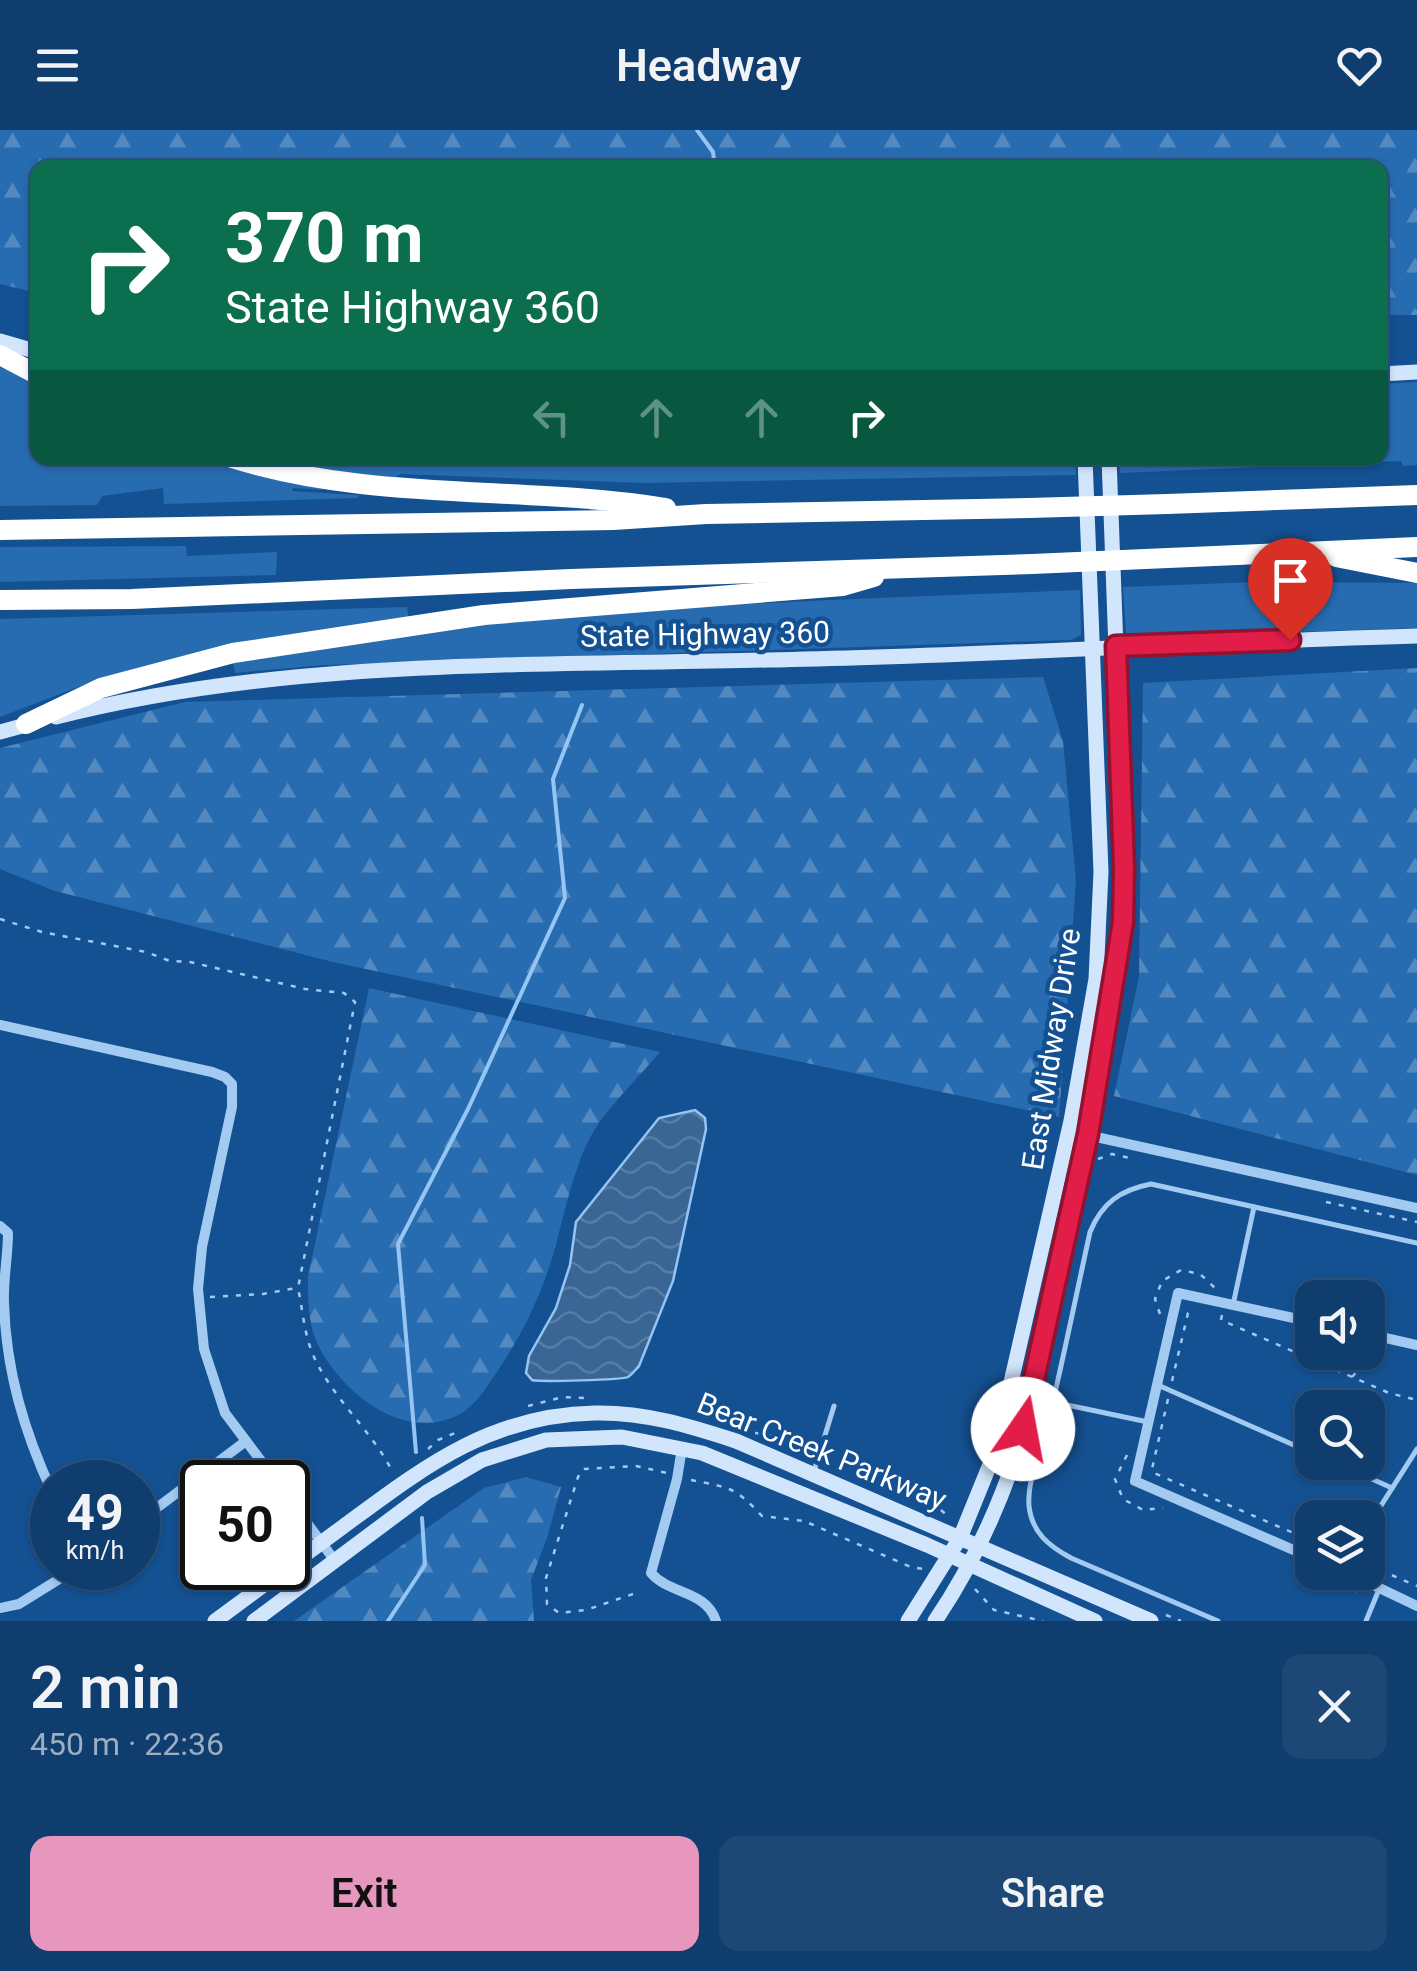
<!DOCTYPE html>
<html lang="en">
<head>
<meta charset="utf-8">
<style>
  :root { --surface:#0f3d6e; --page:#1d4876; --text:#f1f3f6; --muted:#9baec2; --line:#2f5681; --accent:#e797bd }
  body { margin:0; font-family:Roboto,sans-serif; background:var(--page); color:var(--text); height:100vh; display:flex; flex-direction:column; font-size:38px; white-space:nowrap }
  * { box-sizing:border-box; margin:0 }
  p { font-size:32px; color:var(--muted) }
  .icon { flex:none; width:55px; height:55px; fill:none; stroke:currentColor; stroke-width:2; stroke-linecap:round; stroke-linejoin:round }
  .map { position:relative; height:1491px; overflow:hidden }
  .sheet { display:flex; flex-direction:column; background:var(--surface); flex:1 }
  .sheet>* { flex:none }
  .banner { position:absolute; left:30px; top:30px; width:1358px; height:305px; border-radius:20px; box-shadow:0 2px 8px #0004,0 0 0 2px var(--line); background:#0b6e4f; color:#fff; overflow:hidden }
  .tools { position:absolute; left:1295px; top:1150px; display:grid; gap:20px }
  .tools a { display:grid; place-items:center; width:90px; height:90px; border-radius:20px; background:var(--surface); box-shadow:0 2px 8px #0004,0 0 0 2px var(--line); font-size:50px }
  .speed { position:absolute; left:30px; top:1330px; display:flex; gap:20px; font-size:50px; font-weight:700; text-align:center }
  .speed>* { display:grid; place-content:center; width:130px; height:130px; border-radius:50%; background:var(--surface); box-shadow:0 2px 8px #0004,0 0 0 2px var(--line); line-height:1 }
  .speed small { font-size:25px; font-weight:400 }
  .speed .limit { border:5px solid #111; border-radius:15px; background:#fff; color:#111 }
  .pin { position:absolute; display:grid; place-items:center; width:85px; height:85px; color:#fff; margin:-102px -42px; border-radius:50% 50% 50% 0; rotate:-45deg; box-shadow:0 0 10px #0007 }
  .pin .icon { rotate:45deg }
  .me { position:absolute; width:110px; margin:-55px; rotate:12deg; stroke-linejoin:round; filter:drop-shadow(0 0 8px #0008) }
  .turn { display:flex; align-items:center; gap:35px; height:210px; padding:0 30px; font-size:45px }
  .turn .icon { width:130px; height:130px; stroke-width:2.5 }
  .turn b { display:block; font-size:70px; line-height:85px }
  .lanes { display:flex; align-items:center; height:95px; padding:0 30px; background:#0003; justify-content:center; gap:50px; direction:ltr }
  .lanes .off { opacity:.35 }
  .round { display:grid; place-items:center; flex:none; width:105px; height:105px; border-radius:20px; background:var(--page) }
  .head { display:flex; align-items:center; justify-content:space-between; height:170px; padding:0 30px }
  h1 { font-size:60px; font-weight:600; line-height:75px }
  .primary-button { display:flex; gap:20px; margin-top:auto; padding:20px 30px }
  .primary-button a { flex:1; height:115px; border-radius:20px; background:var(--accent); color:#111; font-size:40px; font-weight:600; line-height:115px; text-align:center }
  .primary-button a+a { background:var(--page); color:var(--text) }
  header { display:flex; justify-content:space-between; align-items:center; height:130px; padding:0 30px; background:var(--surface); font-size:45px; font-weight:600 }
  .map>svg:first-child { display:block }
</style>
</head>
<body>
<header><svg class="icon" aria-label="menu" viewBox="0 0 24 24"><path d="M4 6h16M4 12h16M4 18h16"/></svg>Headway<svg class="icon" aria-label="heart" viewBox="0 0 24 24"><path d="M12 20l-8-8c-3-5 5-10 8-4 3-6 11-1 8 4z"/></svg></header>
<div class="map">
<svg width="1417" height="1491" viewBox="0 0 1417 1491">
  <defs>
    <pattern id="forest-firs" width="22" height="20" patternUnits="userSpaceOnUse" patternTransform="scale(2.5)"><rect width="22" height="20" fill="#276cb1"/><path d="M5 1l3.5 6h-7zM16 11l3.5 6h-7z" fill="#5289c1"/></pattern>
    <pattern id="water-waves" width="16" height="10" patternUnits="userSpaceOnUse" patternTransform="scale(2.5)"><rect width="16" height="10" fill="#3a6695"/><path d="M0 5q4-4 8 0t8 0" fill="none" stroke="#587da5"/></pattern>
  </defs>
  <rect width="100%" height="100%" fill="#145192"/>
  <!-- grass -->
  <g fill="#276cb1">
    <polygon points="0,237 37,253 38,328 207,328 271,346 325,356 323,360 293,358 292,361 359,365 358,368 164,374 163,358 102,366 97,375 0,376"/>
    <polygon points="1417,252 1417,335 1403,336 1401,331 1120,343 1119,328 1380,328 1380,254"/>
    <path d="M260 328H1075L1076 345 644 353 400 344 396 347C350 345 305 339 260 328Z"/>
    <polygon points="186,416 187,426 277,422 276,445 0,452 0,417"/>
    <polygon points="1257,452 1417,453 1417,498 1143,507 1126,504 1123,457"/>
    <path d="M1080 460 1081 505 1071 510 324 535 235 543 233 533C333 517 433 498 534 489 715 472 898 468 1080 460Z"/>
    <polygon points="407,477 409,490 158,534 81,556 0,587 0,489"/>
  </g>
  <!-- forest -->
  <g fill="url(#forest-firs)">
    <polygon points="0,0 1417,0 1417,185 1380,185 1380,38 38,38 37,163 0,154"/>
    <polygon points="1417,538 1417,1045 1114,966 1139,847 1143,553"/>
    <polygon points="1043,547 1063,611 1076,751 1059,987 333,832 55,761 0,739 0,618 185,572"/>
    <path d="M369 858 660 922C640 946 606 979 592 1004 573 1037 563 1092 552 1128 539 1171 520 1208 495 1245 485 1259 475 1276 460 1284 405 1314 342 1263 318 1215 308 1194 308 1170 308 1147Z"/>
    <polygon points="526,1347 561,1357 547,1408 531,1450 534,1491 294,1491 484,1358"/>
  </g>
  <!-- water -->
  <path fill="url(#water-waves)" stroke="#95c5f4" stroke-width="2.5" d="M695 980 705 988 706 999 673 1151 639 1236C635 1240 633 1244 628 1247 622 1250 540 1252 532 1250L526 1243 529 1226 556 1178 570 1135 576 1092 659 988Z"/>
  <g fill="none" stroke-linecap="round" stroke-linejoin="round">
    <!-- stream -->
    <g stroke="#95c5f4" stroke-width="4">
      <polyline points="697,0 713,22 715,38"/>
      <polyline points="416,1322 398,1114 468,979 565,768 553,649 582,575"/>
      <polyline points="388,1491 425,1435 422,1388"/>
    </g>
    <!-- path -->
    <g stroke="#a3caf1" stroke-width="2.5" stroke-dasharray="5 8" stroke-linecap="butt">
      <path d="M0 789 42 802 146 822 170 831 190 832 305 859 344 863 355 872 298 1158C303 1181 304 1205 314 1227 333 1269 374 1303 393 1343"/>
      <polyline points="1098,1029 1112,1024 1134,1029"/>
      <polyline points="1326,1072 1417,1092"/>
      <polyline points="210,1167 263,1164 296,1158"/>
      <polyline points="1160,1184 1155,1169 1162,1151 1181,1140 1200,1144 1215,1158"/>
      <polyline points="1222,1185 1221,1190 1389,1263 1417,1270"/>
      <polyline points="1294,1220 1298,1213 1312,1215"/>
      <polyline points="1352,1247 1376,1220"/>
      <polyline points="1172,1251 1188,1183 1194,1180"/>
      <polyline points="1168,1269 1152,1339 1154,1343 1312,1411"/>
      <polyline points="528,1276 563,1267 584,1268"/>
      <polyline points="705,1286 717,1286 735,1295"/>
      <polyline points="755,1303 768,1304 788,1316"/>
      <polyline points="428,1319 438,1310 460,1301"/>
      <polyline points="1127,1325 1115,1349 1123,1369 1143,1380 1163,1378"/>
      <polyline points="854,1345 872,1348 891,1361"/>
      <path d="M691 1350C730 1358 734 1356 762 1386L804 1391 911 1437 924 1439"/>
      <polyline points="917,1372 935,1375 949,1387"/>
      <polyline points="1368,1435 1417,1456"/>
      <polyline points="1308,1441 1356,1462"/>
      <polyline points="975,1459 994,1480 1043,1491"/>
      <polyline points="633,1464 586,1480 559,1483 547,1474 546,1448 578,1347 583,1339 636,1336 667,1343"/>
      <polyline points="1166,1485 1181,1491"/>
    </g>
    <!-- lane -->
    <g stroke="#a3caf1" stroke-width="5">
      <polyline points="1233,1175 1254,1077"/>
      <polyline points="1160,1256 1312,1323"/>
      <polyline points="1053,1272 1148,1292"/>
      <polyline points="1334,1332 1392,1358"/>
      <polyline points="814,1341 834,1276"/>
      <polyline points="1368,1396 1417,1319"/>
      <path d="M1218 1491 1071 1428C1049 1416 1032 1403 1029 1376 1027 1348 1042 1320 1048 1293 1063 1230 1076 1166 1090 1102 1102 1073 1120 1060 1151 1054L1417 1113"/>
      <polyline points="1366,1491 1380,1457"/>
    </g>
    <!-- street -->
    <g stroke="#a3caf1" stroke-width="10">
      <polyline points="0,895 212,942 225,947 232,954 232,977 202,1117 198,1159 204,1219 225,1283 277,1352"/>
      <polyline points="1069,1001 1417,1078"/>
      <path d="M0 1096 8 1103C8 1126 3 1150 4 1173 6 1241 24 1301 52 1362"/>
      <polyline points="1312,1192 1178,1163 1135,1351 1312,1428"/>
      <polyline points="1368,1204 1417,1215"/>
      <path d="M682 1318 677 1349 651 1443C670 1465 706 1460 716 1491"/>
      <polyline points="288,1367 335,1431"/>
      <polyline points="138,1392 246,1311"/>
      <polyline points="1346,1442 1417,1476"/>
      <polyline points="0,1478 19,1474 77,1438"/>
    </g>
    <!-- secondary -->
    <g stroke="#d1e5fc" stroke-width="15">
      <polyline points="0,211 38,222"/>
      <polyline points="1380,244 1417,242"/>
      <path d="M56 587C288 528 531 536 768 530 985 526 1201 512 1417 506"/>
      <polyline points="0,602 33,593"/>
      <path d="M215 1491C258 1459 301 1428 344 1396 424 1337 490 1285 595 1283 645 1282 690 1296 736 1311L1151 1491"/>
      <polyline points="254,1491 427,1362 482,1330 546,1310 622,1307 702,1323 927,1415 1095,1491"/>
      <polyline points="908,1491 960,1408 995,1322 1071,991 1096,849 1101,742 1085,328"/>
      <path d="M935 1491C971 1438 998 1380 1018 1319L1088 1004 1123 792 1124 737 1109 328"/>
    </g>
    <!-- highway -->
    <g stroke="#fff" stroke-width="20">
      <polyline points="0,225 38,245"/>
      <path d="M232 328C372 372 523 355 666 378"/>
      <polyline points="1167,374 1417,365"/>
      <polyline points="0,400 613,390 706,384 1029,378"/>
      <polyline points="1336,427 1417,443"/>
      <polyline points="1168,428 1417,417"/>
      <polyline points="0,470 132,469 571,449 1032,434"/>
      <polyline points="26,594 101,558 233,523 484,485 843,456 874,447"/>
    </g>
    <!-- highway-bridge -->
    <g stroke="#fff" stroke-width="20">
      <polyline points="1029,378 1167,374"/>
      <polyline points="1032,434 1168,428"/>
    </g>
  </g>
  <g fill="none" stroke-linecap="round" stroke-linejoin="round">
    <defs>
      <polyline id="route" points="1023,1299 1088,1004 1123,792 1124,737 1116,516 1290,510"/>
    </defs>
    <!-- route casing -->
    <use href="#route" stroke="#92132f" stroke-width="25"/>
    <!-- route -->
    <use href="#route" stroke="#e11d48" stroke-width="18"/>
  </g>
  <g text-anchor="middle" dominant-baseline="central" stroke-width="9" stroke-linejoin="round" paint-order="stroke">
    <!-- street labels -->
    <g font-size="30" fill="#fff" stroke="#145192">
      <text transform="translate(705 504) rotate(-1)">State Highway 360</text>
      <text transform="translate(1051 919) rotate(-81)">East Midway Drive</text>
      <text transform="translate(822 1321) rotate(22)">Bear Creek Parkway</text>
    </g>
  </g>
</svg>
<div class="tools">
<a><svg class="icon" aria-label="sound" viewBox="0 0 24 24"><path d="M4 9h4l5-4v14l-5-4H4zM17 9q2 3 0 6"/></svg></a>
<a><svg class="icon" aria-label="search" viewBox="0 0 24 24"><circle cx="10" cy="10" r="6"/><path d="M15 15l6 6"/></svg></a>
<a><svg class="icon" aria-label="layers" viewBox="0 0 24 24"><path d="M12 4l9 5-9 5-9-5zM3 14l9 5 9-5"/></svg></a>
</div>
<div class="speed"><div>49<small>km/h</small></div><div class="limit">50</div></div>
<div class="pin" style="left:1290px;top:510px;background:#d93025"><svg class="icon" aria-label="arrive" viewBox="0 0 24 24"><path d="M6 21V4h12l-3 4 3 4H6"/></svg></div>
<svg class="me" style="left:1023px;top:1299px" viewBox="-20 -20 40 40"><circle r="19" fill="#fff"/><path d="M0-13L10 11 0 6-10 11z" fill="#e11d48"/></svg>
<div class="banner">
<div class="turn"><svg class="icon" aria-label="right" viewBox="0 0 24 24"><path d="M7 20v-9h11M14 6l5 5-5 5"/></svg><div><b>370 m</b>State Highway 360</div></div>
<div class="lanes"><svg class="icon off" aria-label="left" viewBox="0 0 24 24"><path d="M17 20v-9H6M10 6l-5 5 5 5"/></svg><svg class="icon off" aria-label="ahead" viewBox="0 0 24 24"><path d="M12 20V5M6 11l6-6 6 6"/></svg><svg class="icon off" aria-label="ahead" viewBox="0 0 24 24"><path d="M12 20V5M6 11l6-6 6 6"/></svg><svg class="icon" aria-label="right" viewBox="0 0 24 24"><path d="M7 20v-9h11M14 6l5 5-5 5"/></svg></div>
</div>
</div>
<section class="sheet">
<div class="head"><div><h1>2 min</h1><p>450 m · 22:36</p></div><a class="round"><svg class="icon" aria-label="close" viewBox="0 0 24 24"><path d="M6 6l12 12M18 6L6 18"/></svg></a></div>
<div class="primary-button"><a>Exit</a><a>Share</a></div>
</section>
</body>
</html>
